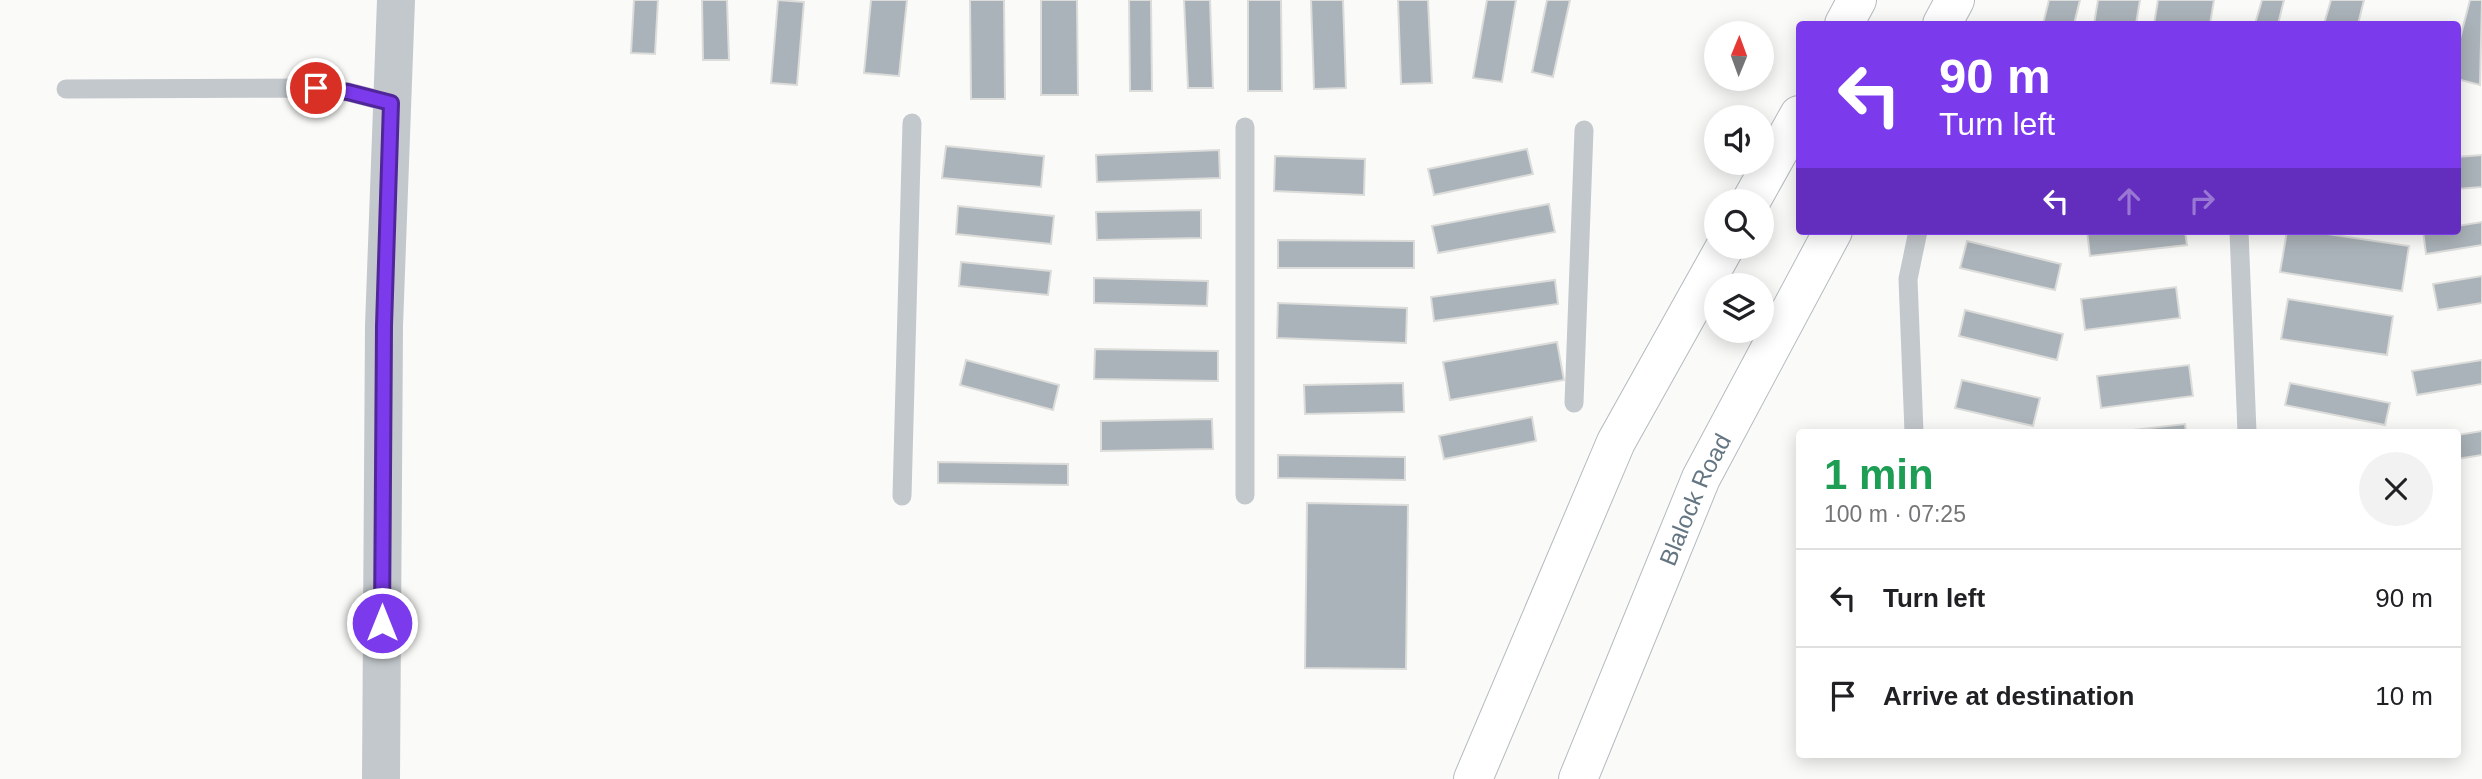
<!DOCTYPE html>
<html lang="en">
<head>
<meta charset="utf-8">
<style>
  :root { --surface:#fff; --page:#f2f2f2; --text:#202124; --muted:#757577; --line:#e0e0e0 }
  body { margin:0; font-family:Arial,sans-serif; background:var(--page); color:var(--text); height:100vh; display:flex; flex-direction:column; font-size:26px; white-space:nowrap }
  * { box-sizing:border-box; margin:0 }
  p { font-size:23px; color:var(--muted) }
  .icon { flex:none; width:38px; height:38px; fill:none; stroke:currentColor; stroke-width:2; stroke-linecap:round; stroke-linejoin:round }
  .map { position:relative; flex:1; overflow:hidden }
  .drawer { position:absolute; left:1796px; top:429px; width:665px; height:329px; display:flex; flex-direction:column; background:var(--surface); border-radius:7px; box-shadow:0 4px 18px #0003 }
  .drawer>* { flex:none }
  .top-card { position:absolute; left:1796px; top:21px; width:665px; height:214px; border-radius:7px; box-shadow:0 4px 18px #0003; background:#7c3aed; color:#fff; overflow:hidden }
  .needle { width:46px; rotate:1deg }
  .buttons { position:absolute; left:1704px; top:21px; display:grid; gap:14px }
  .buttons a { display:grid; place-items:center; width:70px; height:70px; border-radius:50%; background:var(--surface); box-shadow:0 4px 18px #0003; font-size:35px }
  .pin { position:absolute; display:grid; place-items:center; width:60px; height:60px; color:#fff; margin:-30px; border:4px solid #fff; border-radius:50%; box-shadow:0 2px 7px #0007 }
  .me { position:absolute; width:77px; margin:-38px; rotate:0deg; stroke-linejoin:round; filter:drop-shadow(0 0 5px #0008) }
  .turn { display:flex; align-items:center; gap:24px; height:147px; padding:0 28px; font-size:32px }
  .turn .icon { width:91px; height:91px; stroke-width:2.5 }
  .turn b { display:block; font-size:49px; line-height:60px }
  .lanes { display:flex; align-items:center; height:66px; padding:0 28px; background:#0003; justify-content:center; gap:35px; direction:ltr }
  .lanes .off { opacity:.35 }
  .round { display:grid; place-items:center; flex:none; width:74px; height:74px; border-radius:37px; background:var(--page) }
  .headline { display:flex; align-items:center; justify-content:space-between; height:119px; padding:0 28px }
  h1 { font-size:42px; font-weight:700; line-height:52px; color:#1e9e55 }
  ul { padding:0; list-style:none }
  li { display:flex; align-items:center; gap:21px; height:98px; padding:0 28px; border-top:2px solid var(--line) }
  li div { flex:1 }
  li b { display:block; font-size:26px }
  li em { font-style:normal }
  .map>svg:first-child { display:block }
</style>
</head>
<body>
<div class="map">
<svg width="2482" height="779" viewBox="0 0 2482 779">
  <rect width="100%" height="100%" fill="#fafaf8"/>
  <!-- building -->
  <g fill="#aab3b9" stroke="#dcdcda" stroke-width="2">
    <polygon points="634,0 658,0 655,54 631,53"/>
    <polygon points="702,0 727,0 729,60 703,60"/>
    <polygon points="778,0 804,2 797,85 771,83"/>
    <polygon points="871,0 907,0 899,76 864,73"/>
    <polygon points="970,0 1004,0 1005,99 971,99"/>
    <polygon points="1041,0 1077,0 1078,95 1041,95"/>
    <polygon points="1129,0 1151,0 1152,91 1130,91"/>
    <polygon points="1184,0 1210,0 1213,88 1188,88"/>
    <polygon points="1248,0 1281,0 1282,91 1248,91"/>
    <polygon points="1311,0 1343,0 1346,88 1314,89"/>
    <polygon points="1398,0 1428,0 1432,83 1401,84"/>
    <polygon points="1487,0 1516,0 1502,82 1473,78"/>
    <polygon points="1547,0 1570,0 1553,77 1532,72"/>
    <polygon points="2049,0 2080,0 2074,24 2043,24"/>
    <polygon points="2098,0 2140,0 2136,24 2094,24"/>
    <polygon points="2158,0 2214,0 2210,24 2154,24"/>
    <polygon points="2262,0 2284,0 2278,24 2255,24"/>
    <polygon points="2331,0 2364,0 2358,24 2324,24"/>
    <polygon points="2470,0 2482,0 2480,85 2457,79 2457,50"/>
    <polygon points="946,146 1044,156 1041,187 942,178"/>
    <polygon points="1527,149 1533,174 1434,195 1428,169"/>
    <polygon points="1219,150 1220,178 1097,182 1096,155"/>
    <polygon points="2482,155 2482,187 2457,189 2457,157"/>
    <polygon points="1275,156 1365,159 1364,195 1274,191"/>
    <polygon points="1549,204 1555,232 1438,253 1432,226"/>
    <polygon points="958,206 1054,216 1051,244 956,234"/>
    <polygon points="1201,210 1201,238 1097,240 1096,212"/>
    <polygon points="2482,222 2482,245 2426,254 2423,231 2457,231 2457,226"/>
    <polygon points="2087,231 2185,231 2187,245 2090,256"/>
    <polygon points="2287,231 2307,231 2409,246 2402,291 2280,272"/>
    <polygon points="1278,240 1414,241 1414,268 1278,268"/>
    <polygon points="1967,241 2061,264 2055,290 1960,268"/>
    <polygon points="961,262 1051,271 1048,295 959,286"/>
    <polygon points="2482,276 2482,303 2438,310 2433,284"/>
    <polygon points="1094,278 1208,281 1207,306 1094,303"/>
    <polygon points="1555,280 1558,304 1434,321 1431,297"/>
    <polygon points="2176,287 2180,318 2085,330 2081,299"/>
    <polygon points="2288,299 2393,316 2387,355 2281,339"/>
    <polygon points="1278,303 1407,308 1406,343 1277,338"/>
    <polygon points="1965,310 2063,334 2057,360 1959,336"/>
    <polygon points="1557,342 1564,380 1450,400 1443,362"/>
    <polygon points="1095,349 1218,351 1218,381 1094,379"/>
    <polygon points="966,360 1059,385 1053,410 960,385"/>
    <polygon points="2482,360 2482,384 2417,395 2412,371"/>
    <polygon points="2189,365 2193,396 2101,408 2097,376"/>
    <polygon points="1962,380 2040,398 2033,426 1955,408"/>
    <polygon points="1403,383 1404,412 1305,414 1304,385"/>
    <polygon points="2290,383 2390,403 2385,425 2285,405"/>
    <polygon points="1532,417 1536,441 1444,459 1439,436"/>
    <polygon points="1212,419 1213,449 1101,451 1101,421"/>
    <polygon points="2185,424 2186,432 2115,432"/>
    <polygon points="2482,431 2482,455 2457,459 2457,435"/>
    <polygon points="1278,455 1405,457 1405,480 1278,478"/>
    <polygon points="938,462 1068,464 1068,485 938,483"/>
    <polygon points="1307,503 1408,505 1406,669 1305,668"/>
  </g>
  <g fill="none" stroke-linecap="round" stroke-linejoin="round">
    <defs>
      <g id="secondary">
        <polyline points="1844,24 1857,0"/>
        <polyline points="1942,24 1955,0"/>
        <polyline points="1751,201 1799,115"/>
        <polyline points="1473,779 1616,442 1725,247"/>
        <path id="s1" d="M1578 779 1701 478 1833 231"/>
      </g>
    </defs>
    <!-- secondary casing -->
    <use href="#secondary" stroke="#b3babf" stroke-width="40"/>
    <!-- service -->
    <g stroke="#c3c8cc" stroke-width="19">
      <polyline points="66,89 316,88 348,92 391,103"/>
      <polyline points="2239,231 2247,432"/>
      <polyline points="1574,403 1584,130"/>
      <polyline points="1914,432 1908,279 1918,231"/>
      <polyline points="1245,495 1245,127"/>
      <polyline points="902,496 912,123"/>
    </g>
    <!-- tertiary -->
    <polyline stroke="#c3c8cc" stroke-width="38" points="381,779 384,326 396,0"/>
    <!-- secondary -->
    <use href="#secondary" stroke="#fff" stroke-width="38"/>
  </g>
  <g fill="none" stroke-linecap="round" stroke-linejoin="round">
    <defs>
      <polyline id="route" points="316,88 348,92 391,103 384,326 382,623"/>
    </defs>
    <!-- route casing -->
    <use href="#route" stroke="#51269a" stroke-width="18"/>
    <!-- route -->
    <use href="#route" stroke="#7c3aed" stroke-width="12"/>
  </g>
  <g text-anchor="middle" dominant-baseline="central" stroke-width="7" stroke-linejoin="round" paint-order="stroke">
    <!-- street labels -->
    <g font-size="24" fill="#657683" stroke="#fff">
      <text stroke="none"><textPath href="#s1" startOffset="303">Blalock Road</textPath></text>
    </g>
  </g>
</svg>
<div class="buttons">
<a><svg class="needle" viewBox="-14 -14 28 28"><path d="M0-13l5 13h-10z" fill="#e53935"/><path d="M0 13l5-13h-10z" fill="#757577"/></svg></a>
<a><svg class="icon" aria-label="sound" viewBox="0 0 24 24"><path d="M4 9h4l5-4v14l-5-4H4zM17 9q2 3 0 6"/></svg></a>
<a><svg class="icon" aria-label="search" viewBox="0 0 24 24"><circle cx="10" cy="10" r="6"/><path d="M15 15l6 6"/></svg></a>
<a><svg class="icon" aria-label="layers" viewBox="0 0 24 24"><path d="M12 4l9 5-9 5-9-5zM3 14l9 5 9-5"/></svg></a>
</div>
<div class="pin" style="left:316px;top:88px;background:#d93025"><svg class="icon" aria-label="arrive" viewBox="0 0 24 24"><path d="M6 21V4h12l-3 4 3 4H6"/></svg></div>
<svg class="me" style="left:382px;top:623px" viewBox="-20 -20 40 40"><circle r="17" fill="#7c3aed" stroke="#fff" stroke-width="3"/><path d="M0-11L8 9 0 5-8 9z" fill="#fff"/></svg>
<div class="top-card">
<div class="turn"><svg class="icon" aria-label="left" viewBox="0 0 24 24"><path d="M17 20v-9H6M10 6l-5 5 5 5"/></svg><div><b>90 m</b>Turn left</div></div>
<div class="lanes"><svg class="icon" aria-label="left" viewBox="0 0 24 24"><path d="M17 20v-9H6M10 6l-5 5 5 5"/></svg><svg class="icon off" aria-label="ahead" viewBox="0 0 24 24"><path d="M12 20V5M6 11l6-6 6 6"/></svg><svg class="icon off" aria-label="right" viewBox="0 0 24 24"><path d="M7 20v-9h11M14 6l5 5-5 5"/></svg></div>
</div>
<section class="drawer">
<div class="headline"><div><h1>1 min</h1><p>100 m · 07:25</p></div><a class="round"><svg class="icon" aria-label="close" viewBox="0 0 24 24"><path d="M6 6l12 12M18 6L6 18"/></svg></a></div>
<ul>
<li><svg class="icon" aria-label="left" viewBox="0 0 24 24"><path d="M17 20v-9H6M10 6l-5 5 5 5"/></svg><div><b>Turn left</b></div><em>90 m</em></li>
<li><svg class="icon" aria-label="arrive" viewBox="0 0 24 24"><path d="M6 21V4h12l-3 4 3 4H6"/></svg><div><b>Arrive at destination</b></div><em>10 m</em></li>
</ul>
</section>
</div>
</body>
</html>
